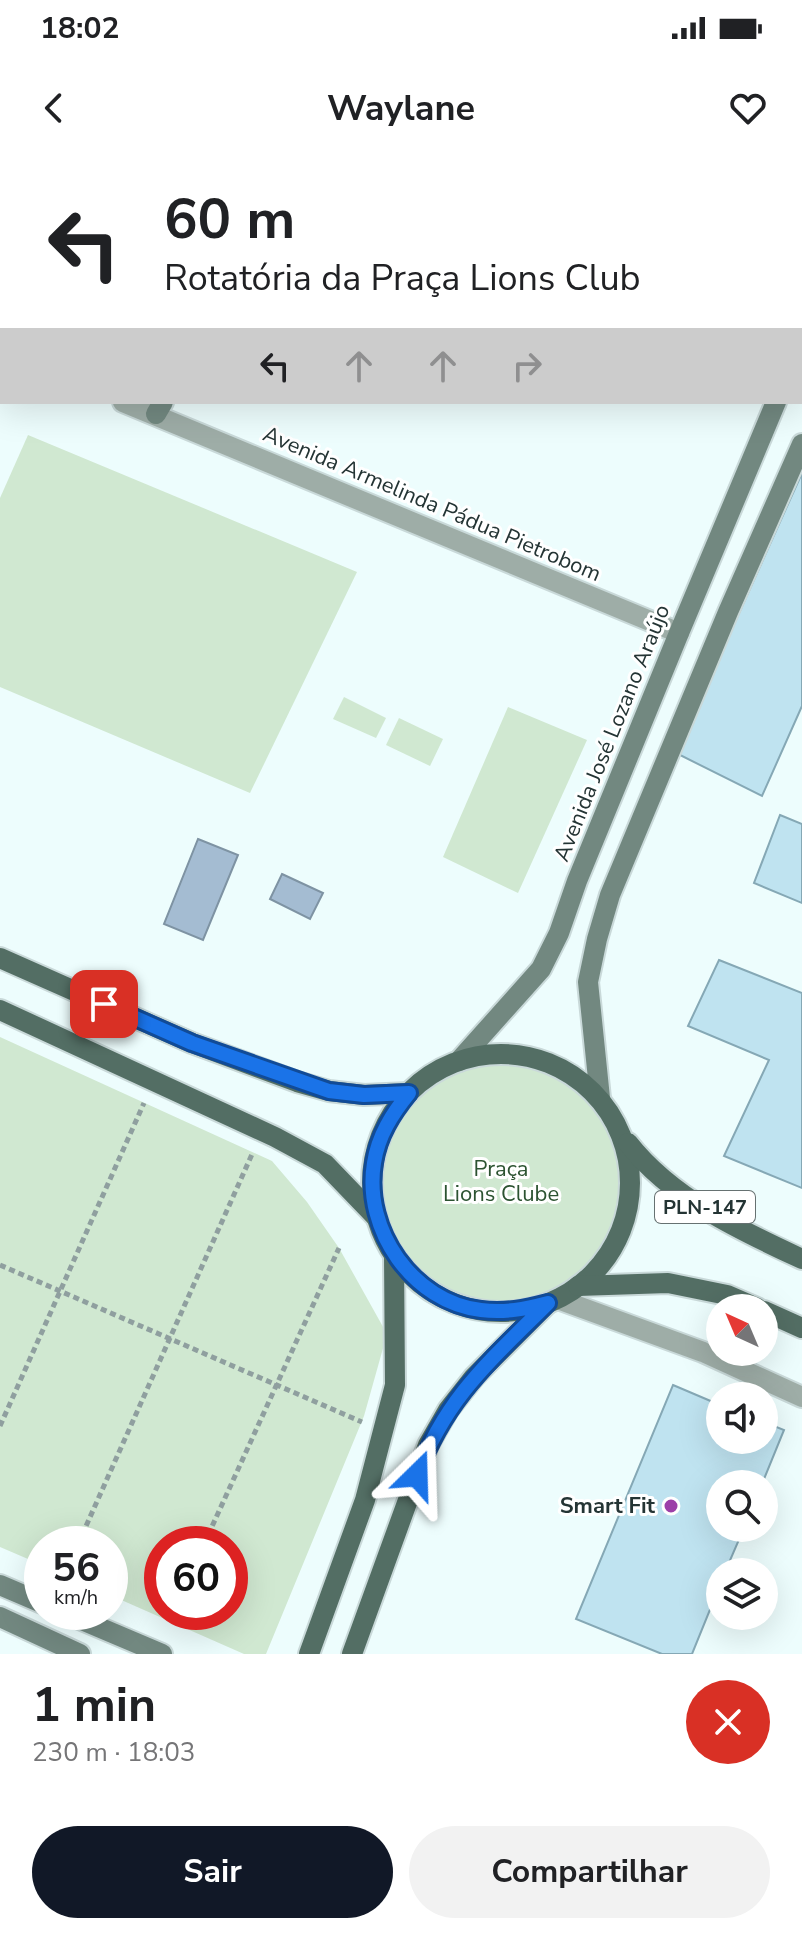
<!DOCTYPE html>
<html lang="pt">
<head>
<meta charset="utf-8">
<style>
  :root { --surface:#fff; --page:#f2f2f2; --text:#202124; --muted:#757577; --accent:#111827 }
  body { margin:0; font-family:"Nunito Sans",sans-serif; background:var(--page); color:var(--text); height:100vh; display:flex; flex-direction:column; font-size:30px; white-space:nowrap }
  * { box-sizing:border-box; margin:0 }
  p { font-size:26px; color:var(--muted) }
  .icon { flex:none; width:44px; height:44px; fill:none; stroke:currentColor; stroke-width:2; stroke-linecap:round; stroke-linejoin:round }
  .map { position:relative; height:1494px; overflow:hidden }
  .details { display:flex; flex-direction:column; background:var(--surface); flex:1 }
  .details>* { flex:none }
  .top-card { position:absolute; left:0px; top:0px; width:802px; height:244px; box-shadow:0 8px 32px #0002; background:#fff; color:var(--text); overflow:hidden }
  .needle { width:52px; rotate:316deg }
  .fabs { position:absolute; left:706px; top:1134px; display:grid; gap:16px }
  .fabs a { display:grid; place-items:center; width:72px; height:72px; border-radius:50%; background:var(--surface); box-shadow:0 8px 32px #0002; font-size:40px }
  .speed { position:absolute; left:24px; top:1366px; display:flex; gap:16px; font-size:40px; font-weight:700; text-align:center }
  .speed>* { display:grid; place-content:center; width:104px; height:104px; border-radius:50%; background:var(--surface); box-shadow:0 8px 32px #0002; line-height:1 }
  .speed small { font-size:20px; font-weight:400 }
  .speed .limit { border:12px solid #d22; background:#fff; color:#111 }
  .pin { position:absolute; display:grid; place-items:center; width:68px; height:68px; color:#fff; margin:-34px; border-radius:16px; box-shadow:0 4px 12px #0006 }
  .me { position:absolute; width:88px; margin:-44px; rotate:22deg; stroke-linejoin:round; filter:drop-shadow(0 0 6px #0008) }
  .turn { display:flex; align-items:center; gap:28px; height:168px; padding:0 32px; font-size:36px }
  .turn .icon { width:104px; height:104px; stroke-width:2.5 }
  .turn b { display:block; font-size:56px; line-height:68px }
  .lanes { display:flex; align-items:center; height:76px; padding:0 32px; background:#0003; justify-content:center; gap:40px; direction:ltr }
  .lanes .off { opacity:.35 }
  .round { display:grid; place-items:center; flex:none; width:84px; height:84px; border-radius:42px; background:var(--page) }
  .headline { display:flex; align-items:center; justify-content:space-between; height:136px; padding:0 32px }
  h1 { font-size:48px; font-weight:700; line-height:60px }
  .action { display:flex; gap:16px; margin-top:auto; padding:16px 32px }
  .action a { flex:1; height:92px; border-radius:48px; background:var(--accent); color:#fff; font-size:32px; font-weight:700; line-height:92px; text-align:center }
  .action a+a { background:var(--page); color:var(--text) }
  .status { display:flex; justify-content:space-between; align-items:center; height:56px; padding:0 40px; background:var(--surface); direction:ltr }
  .status svg { height:22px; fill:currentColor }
  header { display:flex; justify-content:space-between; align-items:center; height:104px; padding:0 32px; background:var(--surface); font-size:36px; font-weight:700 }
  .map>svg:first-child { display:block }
</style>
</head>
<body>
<div class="status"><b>18:02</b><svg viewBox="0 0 49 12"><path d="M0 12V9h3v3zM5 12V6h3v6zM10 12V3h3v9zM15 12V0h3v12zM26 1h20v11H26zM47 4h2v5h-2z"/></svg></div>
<header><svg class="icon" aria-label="back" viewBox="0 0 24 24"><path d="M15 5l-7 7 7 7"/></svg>Waylane<svg class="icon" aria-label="heart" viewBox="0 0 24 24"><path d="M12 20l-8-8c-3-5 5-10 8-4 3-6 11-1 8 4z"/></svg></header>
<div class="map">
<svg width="802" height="1494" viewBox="0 0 802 1494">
  <rect width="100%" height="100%" fill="#edfdfd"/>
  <!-- green -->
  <g fill="#d0e8d1" fill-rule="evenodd">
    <polygon points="28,275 357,412 250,633 0,527 0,338"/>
    <polygon points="344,537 386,558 376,578 333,559"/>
    <polygon points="508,547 587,580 518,733 443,697"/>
    <polygon points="399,558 443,579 430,606 386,585"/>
    <path d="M0 877 272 1001 307 1042 339 1088 387 1174 364 1256 266 1494H244L110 1435V1384H42V1405L0 1387ZM162 1384H230V1452H162Z"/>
    <circle cx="501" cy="1022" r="119"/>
  </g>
  <!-- water -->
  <g fill="#a4bcd2" stroke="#7e93a3" stroke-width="2">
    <polygon points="198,679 238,695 203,780 164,764"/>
    <polygon points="282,714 323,733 310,759 270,739"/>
  </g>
  <!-- building -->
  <g fill="#bfe3f0" stroke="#85a8b5" stroke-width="2">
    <polygon points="802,313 802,546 762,636 676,593"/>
    <polygon points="780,655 802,664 802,743 754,723"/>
    <polygon points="719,800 802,833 802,1028 724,996 769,900 688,866"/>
    <polygon points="673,1225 720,1245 720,1280 764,1280 764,1262 784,1270 762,1324 720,1324 720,1368 744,1368 725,1412 720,1412 720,1425 692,1494 662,1494 576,1459"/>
  </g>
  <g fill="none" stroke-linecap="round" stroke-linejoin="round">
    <defs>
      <g id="street">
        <polyline points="0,198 2,199"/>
        <polyline points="123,242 679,473"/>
        <polyline points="558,1139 703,1192 802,1237"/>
      </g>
      <g id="secondary">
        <polyline points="0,158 2,158"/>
        <polyline points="0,182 2,179"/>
        <polyline points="800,184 802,178"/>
        <polyline points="156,254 163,242"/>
        <polyline points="459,901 541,809 559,773 577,721 679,473 776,242"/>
        <polyline points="600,938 588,822 597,779 610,735 728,452 802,284"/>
        <polyline points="0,1425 42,1443"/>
        <polyline points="63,1452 162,1494"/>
        <polyline points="0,1457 80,1494"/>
      </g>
      <g id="primary">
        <polyline points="0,798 192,883 297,922 329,931 364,935 409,933"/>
        <polyline points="0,850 275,977 325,1004 376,1057"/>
        <circle cx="501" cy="1023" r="129"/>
        <path d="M628 983C671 1038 739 1070 802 1099"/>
        <polyline points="578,1126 668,1123 727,1135 757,1148"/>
        <polyline points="764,1151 802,1168"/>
        <polyline points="309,1494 365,1340 395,1225 394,1095"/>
        <polyline points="352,1494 428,1285 448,1250 474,1217 547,1144"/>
      </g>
    </defs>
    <!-- street casing -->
    <use href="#street" stroke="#c9d9d9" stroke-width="24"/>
    <!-- secondary casing -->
    <use href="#secondary" stroke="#c9d9d9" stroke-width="24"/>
    <!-- primary casing -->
    <use href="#primary" stroke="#c9d9d9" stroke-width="24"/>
    <!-- path -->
    <g stroke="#8f9f9f" stroke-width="5" stroke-dasharray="6 4" stroke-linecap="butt">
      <polyline points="0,1105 362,1262"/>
      <polyline points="0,1266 144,943"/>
      <polyline points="78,1384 253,992"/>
      <polyline points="204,1384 339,1088"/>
      <polyline points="170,1461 174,1452"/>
    </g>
    <!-- street -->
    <use href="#street" stroke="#9eada7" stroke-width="20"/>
    <!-- secondary -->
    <use href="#secondary" stroke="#728880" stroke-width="20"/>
    <!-- primary -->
    <use href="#primary" stroke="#536e64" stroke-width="20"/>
  </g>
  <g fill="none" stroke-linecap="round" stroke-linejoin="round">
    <defs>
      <path id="route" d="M104 844 192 883 329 931 364 935 409 933C392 954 378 976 374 1003 363 1070 413 1142 481 1150 505 1153 525 1149 548 1143 491 1200 446 1237 417 1315"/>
    </defs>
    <!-- route casing -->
    <use href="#route" stroke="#114b97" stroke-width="20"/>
    <!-- route -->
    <use href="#route" stroke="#1a73e8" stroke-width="14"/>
  </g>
  <!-- markers -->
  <circle fill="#9c3fa8" stroke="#fff" stroke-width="3" cx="671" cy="1346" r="8"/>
  <g text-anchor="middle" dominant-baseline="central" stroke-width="6" stroke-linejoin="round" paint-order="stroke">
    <!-- shield labels -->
    <rect fill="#fff" stroke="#667171" stroke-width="2" x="655" y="1031" width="100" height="32" rx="6"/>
    <g font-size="20" font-weight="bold" fill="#243434">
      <text x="705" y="1047">PLN-147</text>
    </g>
    <!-- street labels -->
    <g font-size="22" fill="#243434" stroke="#fff">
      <text transform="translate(432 344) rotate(23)">Avenida Armelinda Pádua Pietrobom</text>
      <text transform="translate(612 573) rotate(-68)">Avenida José Lozano Araújo</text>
    </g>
    <!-- park labels -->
    <g font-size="22" fill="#2c5331" stroke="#fff">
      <text x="501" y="1009">Praça<tspan x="501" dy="25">Lions Clube</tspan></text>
    </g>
    <!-- poi labels -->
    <g font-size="22" font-weight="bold" fill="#243434" stroke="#fff" text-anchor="end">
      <text x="655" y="1346">Smart Fit</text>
    </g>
  </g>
</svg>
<div class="fabs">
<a><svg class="needle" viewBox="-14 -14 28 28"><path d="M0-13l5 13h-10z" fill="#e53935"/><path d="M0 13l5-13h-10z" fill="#757577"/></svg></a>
<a><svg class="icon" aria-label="sound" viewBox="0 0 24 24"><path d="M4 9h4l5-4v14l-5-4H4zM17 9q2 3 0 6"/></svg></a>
<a><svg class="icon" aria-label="search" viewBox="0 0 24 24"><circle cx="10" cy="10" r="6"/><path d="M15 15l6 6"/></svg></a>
<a><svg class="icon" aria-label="layers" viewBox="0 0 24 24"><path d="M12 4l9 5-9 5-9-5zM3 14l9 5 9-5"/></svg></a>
</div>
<div class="speed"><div>56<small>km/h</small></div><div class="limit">60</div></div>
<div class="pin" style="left:104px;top:844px;background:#d93025"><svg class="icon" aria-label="arrive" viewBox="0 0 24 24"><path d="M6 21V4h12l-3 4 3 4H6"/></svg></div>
<svg class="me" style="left:417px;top:1315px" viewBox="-20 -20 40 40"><path d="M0-17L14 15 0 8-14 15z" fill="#1a73e8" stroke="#fff" stroke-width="4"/></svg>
<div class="top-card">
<div class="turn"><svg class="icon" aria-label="left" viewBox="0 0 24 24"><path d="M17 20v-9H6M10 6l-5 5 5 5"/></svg><div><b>60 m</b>Rotatória da Praça Lions Club</div></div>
<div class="lanes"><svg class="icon" aria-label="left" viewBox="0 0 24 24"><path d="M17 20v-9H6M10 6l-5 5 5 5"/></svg><svg class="icon off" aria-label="ahead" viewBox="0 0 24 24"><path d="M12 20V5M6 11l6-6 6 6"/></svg><svg class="icon off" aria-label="ahead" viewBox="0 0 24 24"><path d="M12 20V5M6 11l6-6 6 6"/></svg><svg class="icon off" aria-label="right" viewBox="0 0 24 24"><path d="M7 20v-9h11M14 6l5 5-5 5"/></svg></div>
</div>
</div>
<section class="details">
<div class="headline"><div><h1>1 min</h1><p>230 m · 18:03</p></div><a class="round" style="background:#d93025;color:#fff"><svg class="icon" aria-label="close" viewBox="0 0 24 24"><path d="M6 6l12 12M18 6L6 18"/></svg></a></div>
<div class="action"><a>Sair</a><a>Compartilhar</a></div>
</section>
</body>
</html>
